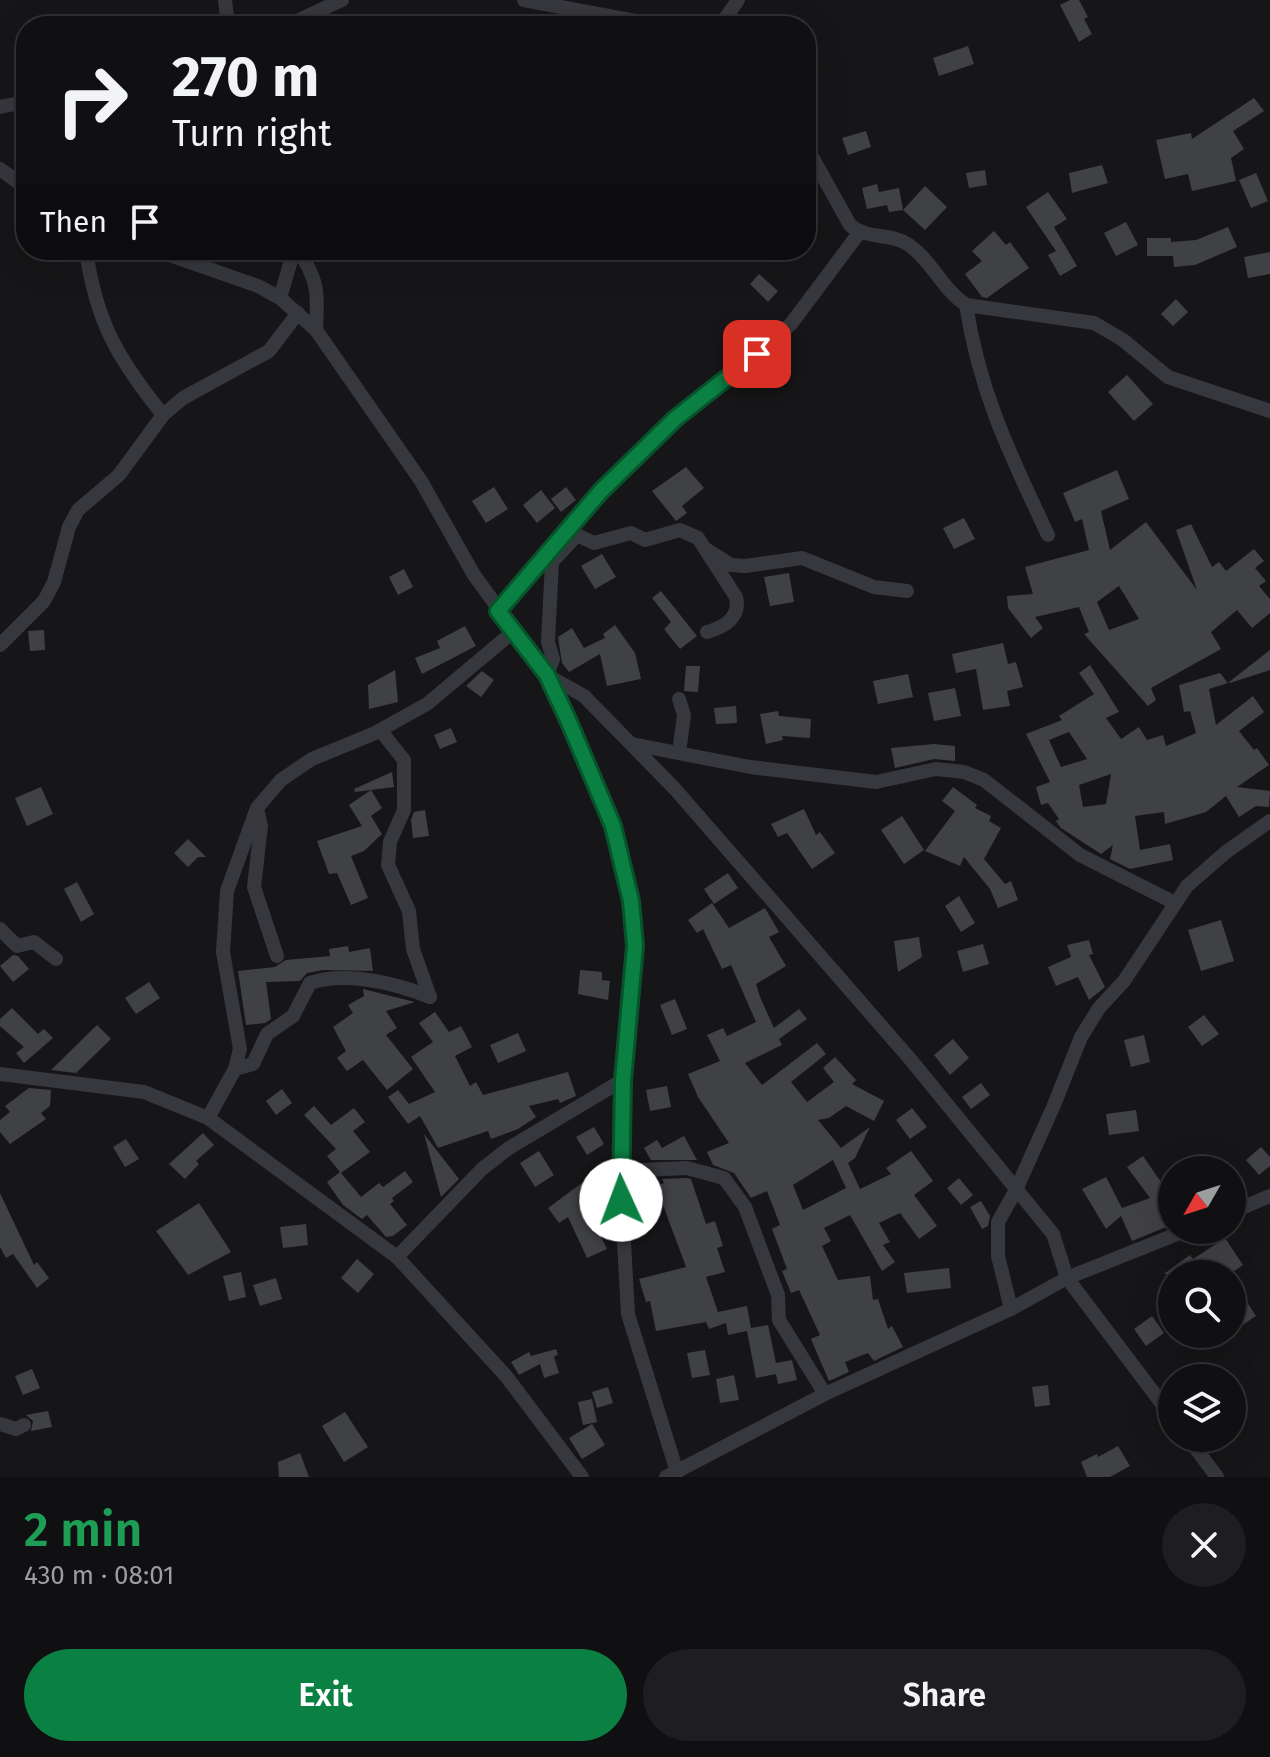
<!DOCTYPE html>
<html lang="en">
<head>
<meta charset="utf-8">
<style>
  :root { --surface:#101012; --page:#1e1e20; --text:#f1f3f6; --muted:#9c9d9f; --line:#303032; --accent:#0b8043 }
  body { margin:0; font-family:"Fira Sans",sans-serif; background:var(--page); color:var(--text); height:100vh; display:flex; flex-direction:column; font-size:30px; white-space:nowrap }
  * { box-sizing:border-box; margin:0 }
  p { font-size:26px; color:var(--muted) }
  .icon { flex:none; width:44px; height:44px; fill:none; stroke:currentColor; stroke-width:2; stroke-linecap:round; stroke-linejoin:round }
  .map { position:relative; height:1477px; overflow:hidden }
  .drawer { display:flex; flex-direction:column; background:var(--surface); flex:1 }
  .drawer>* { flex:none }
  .guide { position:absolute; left:16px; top:16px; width:800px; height:244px; border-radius:32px; box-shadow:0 8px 32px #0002,0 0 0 2px var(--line); background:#101012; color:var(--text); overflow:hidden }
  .needle { width:52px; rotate:231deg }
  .buttons { position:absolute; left:1158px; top:1156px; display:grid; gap:16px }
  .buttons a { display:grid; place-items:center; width:88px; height:88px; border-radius:50%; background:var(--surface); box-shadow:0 8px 32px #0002,0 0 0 2px var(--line); font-size:40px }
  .pin { position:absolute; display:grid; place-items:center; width:68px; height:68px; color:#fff; margin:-34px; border-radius:16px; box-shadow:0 4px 12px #0006 }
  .me { position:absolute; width:88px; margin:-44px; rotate:358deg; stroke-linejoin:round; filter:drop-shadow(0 0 6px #0008) }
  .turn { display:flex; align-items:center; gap:28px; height:168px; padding:0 24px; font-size:36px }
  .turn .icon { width:104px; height:104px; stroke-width:2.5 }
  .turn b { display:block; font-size:56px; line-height:68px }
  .then { display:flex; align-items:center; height:76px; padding:0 24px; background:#0003; gap:16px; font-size:30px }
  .round { display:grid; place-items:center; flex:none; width:84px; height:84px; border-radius:42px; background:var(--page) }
  .overview { display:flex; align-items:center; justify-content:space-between; height:136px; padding:0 24px }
  h1 { font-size:48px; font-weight:600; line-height:60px; color:#1e9e55 }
  .action { display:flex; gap:16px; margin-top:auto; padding:16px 24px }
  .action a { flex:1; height:92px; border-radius:48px; background:var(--accent); color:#fff; font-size:32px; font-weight:600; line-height:92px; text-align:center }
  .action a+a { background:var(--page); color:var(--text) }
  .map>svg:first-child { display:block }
</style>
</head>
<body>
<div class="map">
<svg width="1270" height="1477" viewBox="0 0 1270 1477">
  <rect width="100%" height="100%" fill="#161618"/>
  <!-- building -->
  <g fill="#404145" fill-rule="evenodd">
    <polygon points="1070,0 1079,0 1088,17 1084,19 1092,34 1079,42 1060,5"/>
    <polygon points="968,46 974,64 939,76 933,58"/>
    <polygon points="1254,98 1264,111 1233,131 1244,149 1231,158 1236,181 1192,191 1188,174 1165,179 1156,140 1191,133 1192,139"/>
    <polygon points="866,131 871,147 848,155 842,138"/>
    <polygon points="1102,165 1108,183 1072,193 1069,173"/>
    <polygon points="985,170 987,185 969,188 966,173"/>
    <polygon points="1256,173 1268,201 1251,208 1239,180"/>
    <polygon points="877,184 879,192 899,188 903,210 889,212 887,205 867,209 862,188"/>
    <polygon points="925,186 947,207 925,230 903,210"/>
    <polygon points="1048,192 1067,219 1054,227 1077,266 1060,276 1048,255 1056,251 1026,207"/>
    <polygon points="1126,222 1138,245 1116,256 1104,233"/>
    <polygon points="1228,227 1237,247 1195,265 1174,267 1173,256 1147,256 1147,238 1171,238 1171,242 1196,240"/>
    <polygon points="994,231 1006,245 1010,242 1029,268 987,298 982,297 965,274 982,261 972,251"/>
    <polygon points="1270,252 1270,274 1248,278 1244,257"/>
    <polygon points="759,274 778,291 768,302 750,284"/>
    <polygon points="1176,299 1188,312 1173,326 1161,314"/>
    <polygon points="1127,375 1153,404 1134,421 1108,392"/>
    <polygon points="686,467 704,488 682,506 687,513 676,521 652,491"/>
    <path d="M1117 470 1129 499 1101 511 1110 550 1146 522 1197 590 1176 530 1191 524 1212 567 1219 562 1226 571 1254 549 1264 561 1255 568 1266 581 1259 586 1270 599V613L1252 628 1237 610 1211 632 1221 649 1151 688 1156 700 1148 706 1084 634 1089 632 1079 607 1035 617 1043 628 1031 638 1008 608 1007 596 1033 594 1025 567 1089 550 1082 519 1075 522 1063 493ZM1119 586 1139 619 1109 630 1097 602Z"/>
    <polygon points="494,487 508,509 486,523 472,501"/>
    <polygon points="566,487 576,500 561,512 551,499"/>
    <polygon points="541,490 555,508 537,523 523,505"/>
    <polygon points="964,518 975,539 954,549 943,528"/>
    <polygon points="602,554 616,577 595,589 581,566"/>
    <polygon points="404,569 413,587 398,595 389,577"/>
    <polygon points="789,573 794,602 770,606 764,577"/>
    <polygon points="661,591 697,636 680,649 664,629 671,622 652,598"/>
    <polygon points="615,625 635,653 641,679 607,686 600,654 569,672 562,663 558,637 572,628 584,648 605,638 603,634"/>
    <polygon points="465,626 476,646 422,674 415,658 440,648 437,641"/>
    <polygon points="44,630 45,650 30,651 28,631"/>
    <polygon points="1003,643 1008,664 1016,662 1023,687 1007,691 1010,706 983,710 976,669 956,673 952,654"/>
    <polygon points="1270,650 1270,670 1230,683 1229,682"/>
    <path d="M1090 665 1119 712 1106 718 1121 739 1139 727 1147 740 1163 735 1166 746 1196 733 1190 711 1184 712 1179 685 1220 673 1228 683 1209 689 1216 725 1253 696 1264 712 1239 731 1254 750 1257 748 1269 765 1237 787 1270 791 1269 807 1256 806 1239 817 1226 796 1206 812 1165 824 1164 812 1135 816 1140 850 1170 844 1173 860 1130 869 1110 859 1113 845 1101 854 1061 828 1056 821 1059 819 1048 803 1041 805 1036 787 1050 782 1026 734 1062 720 1059 716 1094 694 1079 673ZM1069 732 1087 759 1061 767 1049 740ZM1111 774 1106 804 1083 807 1079 785Z"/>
    <polygon points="686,666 700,666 698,692 684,691"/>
    <polygon points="395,670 398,702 369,709 368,685"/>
    <polygon points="482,671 494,680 481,697 466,686"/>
    <polygon points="908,674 913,697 878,704 873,681"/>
    <polygon points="955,688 961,716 934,721 928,693"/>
    <polygon points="736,706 737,723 716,724 714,708"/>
    <polygon points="778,711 779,716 811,719 810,738 782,736 783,740 766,744 760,714"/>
    <polygon points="451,728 457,742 440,749 434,735"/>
    <polygon points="934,744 955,746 955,761 934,759 895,768 891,748"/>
    <polygon points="392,772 394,787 355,792 354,789"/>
    <polygon points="41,787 53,814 27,826 15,798"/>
    <polygon points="953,787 977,805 975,808 991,816 989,821 1001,828 984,859 1005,884 1011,881 1018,900 998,908 990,889 964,857 960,866 925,851 955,811 942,801"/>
    <polygon points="371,790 382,808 371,816 382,834 364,851 351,856 368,898 351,905 337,873 329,874 317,841 362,826 349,805"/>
    <polygon points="804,809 816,835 820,832 835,853 812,869 787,833 778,837 771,824"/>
    <polygon points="425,810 429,836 413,838 411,820 414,812"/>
    <polygon points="902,816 924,850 904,864 881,830"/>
    <polygon points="188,839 206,857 198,857 188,867 174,853"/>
    <polygon points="728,873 738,888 714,904 704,889"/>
    <polygon points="77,882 94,914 81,922 64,889"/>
    <polygon points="959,896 975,923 961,932 945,906"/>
    <path d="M712 903 729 928 765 908 779 932 769 937 786 966 756 984 760 997 774 1028 799 1009 807 1019 779 1039 782 1045 745 1063 762 1085 817 1043 826 1054 791 1082 807 1102 834 1082 823 1068 835 1057 856 1080 852 1084 884 1101 874 1121 846 1106 829 1118 818 1120 841 1148 870 1127 855 1158 848 1163 860 1189 891 1174 886 1168 911 1151 933 1181 914 1195 937 1226 919 1239 900 1213 879 1223 890 1242 883 1245 895 1262 882 1271 850 1215 824 1228 831 1241 822 1246 838 1280 870 1276 873 1300 878 1299 888 1329 892 1326 903 1347 874 1361 868 1353 845 1362 849 1372 829 1381 811 1339 820 1335 799 1290 791 1293 782 1271 787 1269 772 1229 780 1225 767 1191 751 1198 734 1173 713 1165 707 1152 729 1143 698 1097 688 1074 720 1061 707 1035 723 1028 727 1036 756 1022 731 965 722 969 703 929 697 933 688 920ZM833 1160 846 1188 803 1210 793 1185Z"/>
    <polygon points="1221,920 1234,961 1201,971 1188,930"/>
    <polygon points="919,937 922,957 898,972 894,941"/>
    <polygon points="1089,940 1093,954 1089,955 1105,987 1089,1000 1078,977 1056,986 1048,967 1071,957 1067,945"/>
    <polygon points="983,944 989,964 963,972 957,951"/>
    <polygon points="348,946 349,952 370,948 373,971 323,970 307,973 300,981 266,982 271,1019 265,1023 246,1025 238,971 275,967 286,960 330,956 329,949"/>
    <polygon points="13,955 18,956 29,969 13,982 0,966"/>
    <polygon points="580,970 602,972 602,980 610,981 608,1000 578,994"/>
    <polygon points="149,982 160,998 136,1014 125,998"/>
    <polygon points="363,989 415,1002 386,1011 397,1028 386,1035 413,1069 387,1090 363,1060 347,1071 337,1058 346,1051 333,1027 353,1013 348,1005 364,996"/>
    <polygon points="675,999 687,1029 672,1035 660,1005"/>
    <polygon points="12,1008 38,1034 44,1029 53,1038 24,1063 16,1053 24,1047 0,1026 0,1019"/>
    <polygon points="435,1012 449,1032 461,1026 472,1047 455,1056 470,1086 476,1082 483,1095 568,1072 576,1096 560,1103 558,1099 529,1106 536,1117 518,1129 491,1139 488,1131 438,1148 420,1116 408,1124 388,1097 398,1090 409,1104 435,1092 411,1057 433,1042 419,1023"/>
    <polygon points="1204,1015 1219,1034 1202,1046 1188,1027"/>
    <polygon points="97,1025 111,1039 76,1073 51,1070"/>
    <polygon points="518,1033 526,1051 498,1063 490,1045"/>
    <polygon points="1144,1035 1150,1062 1131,1067 1124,1040"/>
    <polygon points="953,1039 969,1058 950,1075 934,1055"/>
    <polygon points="981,1083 990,1095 971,1109 962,1097"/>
    <polygon points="667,1086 671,1107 650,1111 646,1090"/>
    <polygon points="29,1088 51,1090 50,1106 41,1113 46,1119 10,1144 0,1132 0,1120 10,1112 5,1106"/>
    <polygon points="282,1089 292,1103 276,1115 266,1101"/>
    <polygon points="314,1106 331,1125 354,1108 365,1122 353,1131 370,1152 341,1173 361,1197 379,1183 383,1187 405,1171 413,1182 392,1198 394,1201 390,1204 407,1225 393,1236 386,1237 367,1215 362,1219 343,1205 327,1182 340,1172 327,1156 336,1149 304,1115"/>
    <polygon points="912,1108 927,1127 910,1139 896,1120"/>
    <polygon points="1136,1110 1139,1131 1109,1135 1106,1114"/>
    <polygon points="594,1127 604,1144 587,1155 576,1137"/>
    <polygon points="203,1133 214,1145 196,1161 199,1164 185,1179 169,1164"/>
    <polygon points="424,1134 459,1179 441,1197"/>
    <polygon points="684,1136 697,1160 651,1160 644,1148 657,1140 662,1148"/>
    <polygon points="126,1139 139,1159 125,1167 113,1147"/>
    <polygon points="1261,1147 1270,1157 1270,1166 1259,1175 1246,1160"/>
    <polygon points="539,1151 554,1175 535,1187 520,1163"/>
    <polygon points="1143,1156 1163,1185 1158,1189 1171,1225 1132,1241 1121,1216 1106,1229 1082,1189 1106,1177 1122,1208 1150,1198 1127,1167"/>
    <polygon points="594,1174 609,1204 590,1214 607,1249 587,1258 568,1217 559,1223 548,1208"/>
    <polygon points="686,1178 691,1179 706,1224 715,1221 723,1246 717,1248 725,1272 706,1277 718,1312 747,1306 751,1328 768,1325 776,1363 792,1360 797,1380 778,1384 776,1374 756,1378 747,1331 728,1335 726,1323 709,1329 706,1322 656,1331 650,1301 646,1302 639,1279 686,1267 656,1186 664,1183 662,1179"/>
    <polygon points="959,1178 973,1195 961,1205 947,1188"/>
    <polygon points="0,1193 34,1265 37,1262 49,1278 37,1288 13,1254 6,1258 0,1247"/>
    <polygon points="981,1201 990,1216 988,1226 982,1229 970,1207"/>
    <polygon points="199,1203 231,1252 188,1275 156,1231"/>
    <polygon points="306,1224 308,1245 283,1248 280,1227"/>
    <polygon points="1225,1238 1243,1265 1230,1274 1164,1274 1190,1255 1193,1259"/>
    <polygon points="357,1259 374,1274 358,1293 341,1278"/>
    <polygon points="949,1268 951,1288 907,1293 904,1273"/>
    <polygon points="241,1272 246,1297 229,1301 223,1276"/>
    <polygon points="276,1278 282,1299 260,1306 253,1285"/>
    <polygon points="1243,1296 1256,1316 1232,1332 1232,1303"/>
    <polygon points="1152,1316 1164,1333 1146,1346 1134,1329"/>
    <polygon points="556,1349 558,1354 554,1357 559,1373 544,1378 540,1364 519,1375 511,1362 529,1352 531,1356"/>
    <polygon points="705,1350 710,1375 692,1378 687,1353"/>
    <polygon points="32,1369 40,1388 23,1395 15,1376"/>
    <polygon points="734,1375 739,1400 720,1403 716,1379"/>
    <polygon points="1048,1385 1050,1405 1035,1407 1032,1387"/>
    <polygon points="608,1387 613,1403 597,1408 592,1392"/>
    <polygon points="592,1399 597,1422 583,1425 578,1402"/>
    <polygon points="48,1411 52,1427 31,1431 33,1421 26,1415"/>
    <polygon points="345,1412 368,1447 344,1462 322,1426"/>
    <polygon points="592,1424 605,1445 582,1459 569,1438"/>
    <polygon points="1118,1446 1130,1466 1110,1477 1087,1477 1081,1462 1097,1454 1098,1457"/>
    <polygon points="300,1453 309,1477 279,1477 278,1462"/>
  </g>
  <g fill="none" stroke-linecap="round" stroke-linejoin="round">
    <!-- minor -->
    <g stroke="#37383d" stroke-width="14">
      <polyline points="225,0 228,26"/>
      <polyline points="524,0 662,26"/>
      <polyline points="286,26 342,0"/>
      <polyline points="720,26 738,0"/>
      <polyline points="0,107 26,102"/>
      <path d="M806 146 850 225C867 240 890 232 909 245 932 261 942 289 966 305L1094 323 1123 340 1168 377 1270 411"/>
      <polyline points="0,169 26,188"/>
      <path d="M86 250C96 322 118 359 163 415"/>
      <polyline points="155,250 258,286 280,298 316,330 421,481 474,575 547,675 569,722 613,826 631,901 635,946 623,1080 620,1171 628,1314 677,1472"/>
      <path d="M298 250C319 281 318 294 316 330"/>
      <polyline points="280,298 294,250"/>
      <path d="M966 305C980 394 1010 454 1048 535"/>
      <polyline points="707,550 731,565 745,566 802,558 874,587 907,591"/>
      <polyline points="498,611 601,491 676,418 725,382 791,324 859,233"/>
      <path d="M707 632C725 627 741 617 736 597L698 538 680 530 645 540 631 533 594 543 577 535 552 562 548 642 553 659 547 675 584 696 675 789 910 1059 1053 1234 1067 1278 1172 1417"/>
      <polyline points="0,645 44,601 54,582 69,527 78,510 119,475 163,415 183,398 269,351 298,313"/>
      <polyline points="679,699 684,715 679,753"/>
      <polyline points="380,730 404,760 404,810 390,842 388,865 409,911 413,949 430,997"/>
      <polyline points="632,744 750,767 876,782 936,769 964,772 984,780 1080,855 1175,903"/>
      <polyline points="257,809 261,826 254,887 277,956"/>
      <polyline points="0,929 17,946 34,942 56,959"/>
      <path d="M235 1069 253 1064 267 1034 293 1016 310 983C347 971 395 983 430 997"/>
      <polyline points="0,1074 144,1092 208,1118 397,1257 506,1376 582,1477"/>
      <polyline points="208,1118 235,1069 240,1049 223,952 227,891 257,808 281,780 312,759 373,734 427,704 514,631"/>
      <polyline points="620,1171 687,1168 724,1178 745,1207 778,1295 779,1320 825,1394"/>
      <polyline points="1232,1212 1270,1196"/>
      <polyline points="397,1257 482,1169 509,1148 623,1080"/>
      <polyline points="1011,1309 998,1256 998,1222 1016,1190 1054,1105 1081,1037 1099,1008 1124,981 1187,886 1226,852 1270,821"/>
      <polyline points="0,1424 16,1429 24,1425"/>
      <polyline points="1188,1438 1217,1477"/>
      <polyline points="666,1477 825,1394 1011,1309 1067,1278 1187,1230"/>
    </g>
  </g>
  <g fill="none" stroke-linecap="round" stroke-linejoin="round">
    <defs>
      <polyline id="route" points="621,1200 623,1080 635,946 631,901 613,826 569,722 547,675 498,611 601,491 676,418 757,354"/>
    </defs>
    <!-- route casing -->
    <use href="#route" stroke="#07532c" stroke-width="20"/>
    <!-- route -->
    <use href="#route" stroke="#0b8043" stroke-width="14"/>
  </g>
</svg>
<div class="buttons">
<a><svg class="needle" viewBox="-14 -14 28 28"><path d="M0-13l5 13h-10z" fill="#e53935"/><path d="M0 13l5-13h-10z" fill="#9c9d9f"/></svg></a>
<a><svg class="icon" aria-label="search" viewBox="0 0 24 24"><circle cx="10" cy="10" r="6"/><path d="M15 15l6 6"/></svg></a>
<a><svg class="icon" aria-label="layers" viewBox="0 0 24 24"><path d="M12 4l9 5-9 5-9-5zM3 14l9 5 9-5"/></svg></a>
</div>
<div class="pin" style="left:757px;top:354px;background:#d93025"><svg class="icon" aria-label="arrive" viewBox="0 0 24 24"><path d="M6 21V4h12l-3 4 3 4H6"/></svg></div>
<svg class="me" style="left:621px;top:1200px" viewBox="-20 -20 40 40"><circle r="19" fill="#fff"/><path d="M0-13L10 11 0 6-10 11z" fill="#0b8043"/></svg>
<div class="guide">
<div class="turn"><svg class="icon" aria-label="right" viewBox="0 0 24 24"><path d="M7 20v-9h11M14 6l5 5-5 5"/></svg><div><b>270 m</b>Turn right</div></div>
<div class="then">Then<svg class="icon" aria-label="arrive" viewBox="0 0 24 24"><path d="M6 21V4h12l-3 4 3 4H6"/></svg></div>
</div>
</div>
<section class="drawer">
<div class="overview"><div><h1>2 min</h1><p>430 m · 08:01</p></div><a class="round"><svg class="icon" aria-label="close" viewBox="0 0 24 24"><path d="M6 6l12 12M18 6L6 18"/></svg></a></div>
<div class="action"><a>Exit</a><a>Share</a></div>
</section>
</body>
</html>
